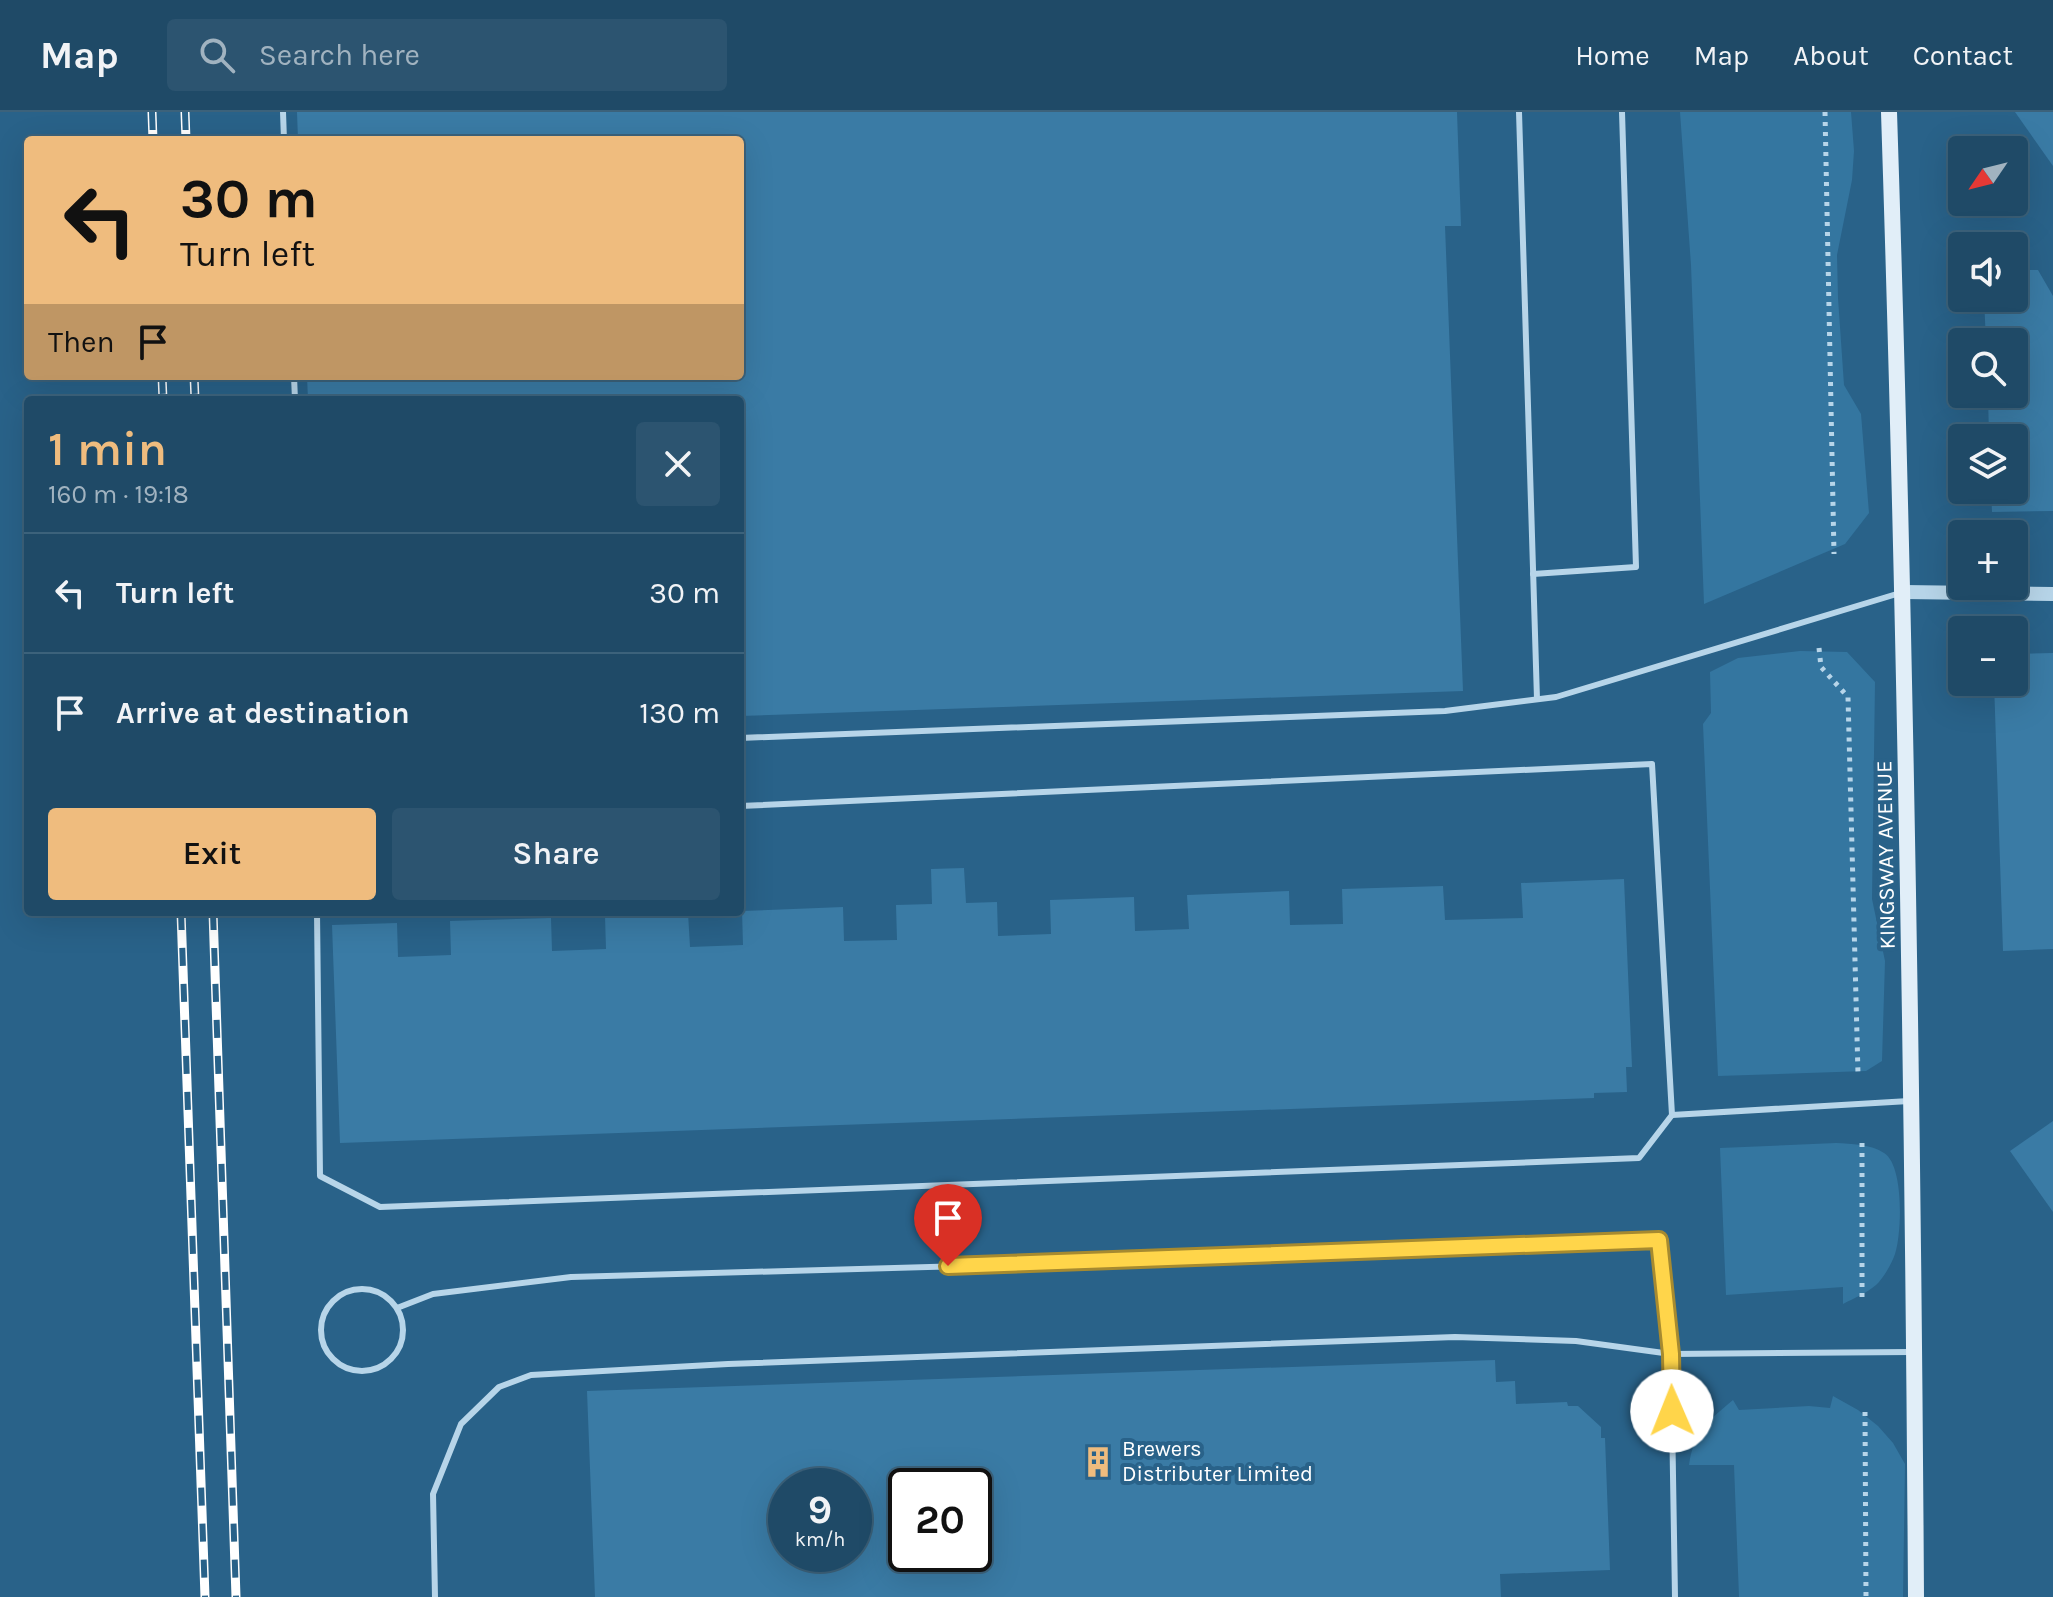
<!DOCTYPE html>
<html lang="en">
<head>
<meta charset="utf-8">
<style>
  :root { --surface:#1f4a67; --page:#2c5470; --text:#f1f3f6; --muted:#a1b3c0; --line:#3c627b; --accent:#efbc7e }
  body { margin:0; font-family:Karla,sans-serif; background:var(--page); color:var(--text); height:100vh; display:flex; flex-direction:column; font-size:30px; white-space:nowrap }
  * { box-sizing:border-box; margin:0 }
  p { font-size:26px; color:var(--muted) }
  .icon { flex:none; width:44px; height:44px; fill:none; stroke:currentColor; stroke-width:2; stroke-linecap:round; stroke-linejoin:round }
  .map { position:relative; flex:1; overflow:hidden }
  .panel { position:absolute; left:24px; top:284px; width:720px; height:520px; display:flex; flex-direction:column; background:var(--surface); border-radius:8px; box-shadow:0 8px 32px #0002,0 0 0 2px var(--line) }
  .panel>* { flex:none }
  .hud { position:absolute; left:24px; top:24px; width:720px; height:244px; border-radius:8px; box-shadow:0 8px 32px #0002,0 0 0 2px var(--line); background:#efbc7e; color:#111; overflow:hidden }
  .needle { width:52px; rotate:235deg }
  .fabs { position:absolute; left:1948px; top:24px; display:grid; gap:16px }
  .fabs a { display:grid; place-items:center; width:80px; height:80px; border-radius:8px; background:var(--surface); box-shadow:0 8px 32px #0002,0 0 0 2px var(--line); font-size:40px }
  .speed { position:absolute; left:768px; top:1356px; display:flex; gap:16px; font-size:40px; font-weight:700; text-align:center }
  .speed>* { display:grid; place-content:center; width:104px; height:104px; border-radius:50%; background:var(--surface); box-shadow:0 8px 32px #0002,0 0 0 2px var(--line); line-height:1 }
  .speed small { font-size:20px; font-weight:400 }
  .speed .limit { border:4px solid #111; border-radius:12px; background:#fff; color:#111 }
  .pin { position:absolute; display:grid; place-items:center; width:68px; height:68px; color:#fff; margin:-82px -34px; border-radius:50% 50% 50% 0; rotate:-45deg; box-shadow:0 0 8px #0007 }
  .pin .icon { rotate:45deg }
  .me { position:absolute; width:88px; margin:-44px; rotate:359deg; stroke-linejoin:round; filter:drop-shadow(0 0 6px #0008) }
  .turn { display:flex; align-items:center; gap:28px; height:168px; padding:0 24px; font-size:36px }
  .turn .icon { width:104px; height:104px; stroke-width:2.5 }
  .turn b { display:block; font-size:56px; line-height:68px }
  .then { display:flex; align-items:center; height:76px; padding:0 24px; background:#0003; gap:16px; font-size:30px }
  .round { display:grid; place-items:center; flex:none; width:84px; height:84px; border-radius:8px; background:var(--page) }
  .head { display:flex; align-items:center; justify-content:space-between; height:136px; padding:0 24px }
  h1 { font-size:48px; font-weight:600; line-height:60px; color:var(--accent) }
  .button { display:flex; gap:16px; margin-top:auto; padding:16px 24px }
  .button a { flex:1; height:92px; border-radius:8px; background:var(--accent); color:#111; font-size:32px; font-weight:600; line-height:92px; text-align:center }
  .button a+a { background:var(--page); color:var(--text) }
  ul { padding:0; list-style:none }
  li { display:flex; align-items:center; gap:24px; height:120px; padding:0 24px; border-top:2px solid var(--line) }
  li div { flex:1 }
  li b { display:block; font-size:30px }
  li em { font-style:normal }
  header { display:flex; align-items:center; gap:48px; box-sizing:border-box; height:112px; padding:0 40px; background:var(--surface); border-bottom:2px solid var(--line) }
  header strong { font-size:38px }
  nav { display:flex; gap:44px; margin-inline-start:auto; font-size:28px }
  .search { width:560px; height:72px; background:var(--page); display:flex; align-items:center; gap:20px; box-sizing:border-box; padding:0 28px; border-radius:8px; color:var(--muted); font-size:30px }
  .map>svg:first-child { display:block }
</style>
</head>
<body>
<header>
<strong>Map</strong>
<div class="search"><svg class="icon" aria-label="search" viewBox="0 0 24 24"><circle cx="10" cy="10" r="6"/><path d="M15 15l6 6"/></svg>Search here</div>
<nav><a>Home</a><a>Map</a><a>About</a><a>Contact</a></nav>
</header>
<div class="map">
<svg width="2053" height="1485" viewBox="0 0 2053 1485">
  <rect width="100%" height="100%" fill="#296289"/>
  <!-- green -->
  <g fill="#3476a0">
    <polygon points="1680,0 1851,0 1854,39 1852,68 1837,143 1838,186 1844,273 1861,302 1869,401 1845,432 1704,492 1691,153"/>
    <polygon points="1800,539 1847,540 1875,570 1872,787 1885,849 1882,949 1866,959 1718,964 1703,612 1711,601 1710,560 1738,546"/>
    <path d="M1836 1031C1851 1032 1871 1032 1884 1041 1904 1053 1902 1121 1895 1142 1892 1151 1883 1167 1876 1173 1867 1181 1854 1186 1843 1192V1175L1726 1183 1720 1036Z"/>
    <path d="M1833 1284 1858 1298 1878 1314 1893 1331 1905 1352 1903 1485H1739L1734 1353H1689C1694 1319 1708 1309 1733 1288L1739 1298 1809 1294 1830 1296Z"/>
  </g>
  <!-- building -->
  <g fill="#3a7ba5" fill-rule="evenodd">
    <polygon points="297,0 1457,0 1461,114 1445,114 1463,579 740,604 740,288 308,288 307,264 740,264 740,28 298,28"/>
    <polygon points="2015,0 2053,0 2053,54"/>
    <polygon points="2014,158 2038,158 2053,184 2053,399 1992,400 1991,378 2014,378 2014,326 1989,326 1988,282 2014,282 2014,230 1986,230 1984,186 2014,186"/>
    <polygon points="2053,541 2053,837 2003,839 1994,570 2014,570 2014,542"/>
    <polygon points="964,756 966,791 997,790 998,824 1051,822 1050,788 1134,785 1135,819 1189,817 1187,783 1289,779 1290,813 1343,812 1342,777 1443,774 1445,808 1523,806 1521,771 1624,767 1632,955 1626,955 1627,980 1594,981 1594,986 340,1031 332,813 397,811 398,845 451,843 450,809 551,806 552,839 606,837 605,804 688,801 690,835 743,833 742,799 843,795 844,829 897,828 896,793 932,792 931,757"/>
    <polygon points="2053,1009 2053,1100 2010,1039"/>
    <path d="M1495 1248 1496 1270 1515 1269 1516 1292 1567 1290 1568 1294H1578L1601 1315V1326H1605L1610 1458 1500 1462 1501 1485H595L587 1279ZM786 1374H854V1442H786ZM906 1374H974V1442H906Z"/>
  </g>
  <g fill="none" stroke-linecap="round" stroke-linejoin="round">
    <!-- path -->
    <g stroke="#b7d5e9" stroke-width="5" stroke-dasharray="4 6" stroke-linecap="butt">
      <polyline points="1825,0 1834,442"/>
      <polyline points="1819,536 1821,555 1848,585 1858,962"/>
      <polyline points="1862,1031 1862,1187"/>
      <polyline points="1865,1300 1866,1485"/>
    </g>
    <!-- service -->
    <g stroke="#b7d5e9" stroke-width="6">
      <polyline points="283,0 284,28"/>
      <polyline points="1519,0 1537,587"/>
      <polyline points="294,264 295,288"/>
      <polyline points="1533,462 1636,455 1622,0"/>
      <polyline points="740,626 1445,599 1556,585 1900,481"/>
      <polyline points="317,800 320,1064 380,1095 1639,1046 1672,1003 1652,652 740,694"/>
      <polyline points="1672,1003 1909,989"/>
      <circle cx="362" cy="1218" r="41"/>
      <polyline points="397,1196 433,1182 571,1165 1105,1150 1659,1128 1671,1242 1911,1240"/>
      <polyline points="435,1485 433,1382 461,1312 499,1275 531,1263 728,1252 1455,1225 1576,1229 1671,1242 1675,1485"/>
    </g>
    <!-- tertiary -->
    <polyline stroke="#b7d5e9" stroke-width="14" points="1904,480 2053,482"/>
    <!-- secondary -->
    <path stroke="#e1eef8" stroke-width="16" d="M1889 0C1905 495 1913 990 1916 1485"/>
    <defs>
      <g id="rail">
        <polyline points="152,0 153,28"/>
        <polyline points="185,0 186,28"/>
        <polyline points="162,264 163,288"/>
        <polyline points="194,264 195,288"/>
        <polyline points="181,800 205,1485"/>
        <polyline points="213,800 236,1485"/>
      </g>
    </defs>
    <!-- rail casing -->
    <use href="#rail" stroke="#fff" stroke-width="9"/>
    <!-- rail -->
    <use href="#rail" stroke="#296289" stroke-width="6" stroke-dasharray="18" stroke-linecap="butt"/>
  </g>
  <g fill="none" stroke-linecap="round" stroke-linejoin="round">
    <defs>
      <polyline id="route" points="948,1154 1659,1128 1671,1242 1672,1299"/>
    </defs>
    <!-- route casing -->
    <use href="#route" stroke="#a68a30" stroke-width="20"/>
    <!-- route -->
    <use href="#route" stroke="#ffd54a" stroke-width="14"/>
  </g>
  <!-- icons -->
  <defs>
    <symbol id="building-bare" viewBox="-9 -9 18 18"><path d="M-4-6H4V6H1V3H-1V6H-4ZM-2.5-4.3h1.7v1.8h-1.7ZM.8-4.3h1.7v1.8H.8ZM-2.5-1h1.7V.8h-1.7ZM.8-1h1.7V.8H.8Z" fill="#efbc7e" stroke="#296289" stroke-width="2.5" paint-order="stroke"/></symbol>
  </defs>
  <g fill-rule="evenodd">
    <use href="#building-bare" x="1076" y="1328" width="44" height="44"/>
  </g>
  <g text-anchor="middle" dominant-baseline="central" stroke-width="8" stroke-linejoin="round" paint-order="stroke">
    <!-- street labels -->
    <g font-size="22" fill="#fff" stroke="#296289">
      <text transform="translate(1886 743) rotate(-91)">KINGSWAY AVENUE</text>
    </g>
    <!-- poi labels -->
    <g font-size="22" fill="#fff" stroke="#296289" text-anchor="start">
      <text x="1122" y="1337">Brewers<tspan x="1122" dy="25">Distributer Limited</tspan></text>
    </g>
  </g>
</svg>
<div class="fabs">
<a><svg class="needle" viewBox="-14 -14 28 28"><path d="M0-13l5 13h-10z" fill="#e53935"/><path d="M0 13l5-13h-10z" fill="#a1b3c0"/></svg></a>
<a><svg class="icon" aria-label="sound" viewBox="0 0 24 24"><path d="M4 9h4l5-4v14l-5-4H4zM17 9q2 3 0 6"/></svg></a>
<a><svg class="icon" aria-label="search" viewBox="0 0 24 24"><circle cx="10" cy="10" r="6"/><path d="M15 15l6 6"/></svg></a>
<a><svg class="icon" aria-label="layers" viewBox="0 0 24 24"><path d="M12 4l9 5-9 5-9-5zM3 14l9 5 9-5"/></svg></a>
<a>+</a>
<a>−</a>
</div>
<div class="speed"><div>9<small>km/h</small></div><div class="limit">20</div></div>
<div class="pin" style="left:948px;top:1154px;background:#d93025"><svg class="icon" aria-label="arrive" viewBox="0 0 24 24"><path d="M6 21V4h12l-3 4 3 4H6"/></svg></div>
<svg class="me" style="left:1672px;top:1299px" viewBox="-20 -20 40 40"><circle r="19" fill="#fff"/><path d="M0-13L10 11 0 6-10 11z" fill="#ffd54a"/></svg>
<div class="hud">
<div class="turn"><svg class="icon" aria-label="left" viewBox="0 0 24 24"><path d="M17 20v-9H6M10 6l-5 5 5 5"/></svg><div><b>30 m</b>Turn left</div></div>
<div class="then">Then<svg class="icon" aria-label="arrive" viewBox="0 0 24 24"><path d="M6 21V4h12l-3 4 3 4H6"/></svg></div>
</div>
<section class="panel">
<div class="head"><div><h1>1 min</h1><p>160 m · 19:18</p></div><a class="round"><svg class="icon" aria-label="close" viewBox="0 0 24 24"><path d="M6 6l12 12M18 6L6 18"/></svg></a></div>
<ul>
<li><svg class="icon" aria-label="left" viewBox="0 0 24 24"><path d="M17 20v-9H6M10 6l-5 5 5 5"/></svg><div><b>Turn left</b></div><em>30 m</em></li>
<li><svg class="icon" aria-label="arrive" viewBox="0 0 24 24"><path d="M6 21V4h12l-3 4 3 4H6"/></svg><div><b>Arrive at destination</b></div><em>130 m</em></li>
</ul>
<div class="button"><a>Exit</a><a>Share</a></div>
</section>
</div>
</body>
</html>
